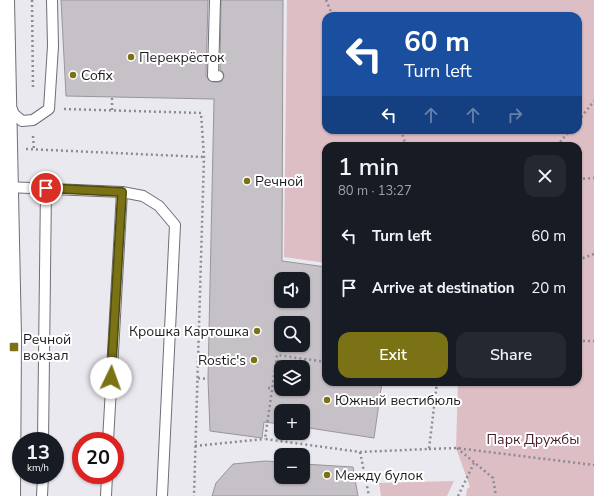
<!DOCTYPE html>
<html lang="en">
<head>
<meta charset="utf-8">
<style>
  :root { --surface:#171b24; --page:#242831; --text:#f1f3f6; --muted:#9ea1a6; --accent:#7a7214 }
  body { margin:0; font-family:"Nunito Sans",sans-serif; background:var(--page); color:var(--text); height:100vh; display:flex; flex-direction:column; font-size:15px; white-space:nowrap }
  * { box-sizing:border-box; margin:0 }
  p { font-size:13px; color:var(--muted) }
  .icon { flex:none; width:22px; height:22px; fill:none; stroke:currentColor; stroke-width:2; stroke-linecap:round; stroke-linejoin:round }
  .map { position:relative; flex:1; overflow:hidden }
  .details { position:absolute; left:322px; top:142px; width:260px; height:244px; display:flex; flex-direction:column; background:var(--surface); border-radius:12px; box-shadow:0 1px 3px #0004 }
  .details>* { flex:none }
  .hud { position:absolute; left:322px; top:12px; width:260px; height:122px; border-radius:12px; box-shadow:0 1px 3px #0004; background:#1a4fa0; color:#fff; overflow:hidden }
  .tools { position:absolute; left:274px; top:272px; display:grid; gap:8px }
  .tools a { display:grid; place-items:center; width:36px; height:36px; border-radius:8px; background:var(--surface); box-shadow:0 1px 3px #0004; font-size:20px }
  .speed { position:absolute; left:12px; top:432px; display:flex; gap:8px; font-size:20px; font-weight:700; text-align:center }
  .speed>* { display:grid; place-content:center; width:52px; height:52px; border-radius:50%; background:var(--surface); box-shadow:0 1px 3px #0004; line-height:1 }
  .speed small { font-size:10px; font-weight:400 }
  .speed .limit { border:6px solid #d22; background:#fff; color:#111 }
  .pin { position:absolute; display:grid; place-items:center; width:34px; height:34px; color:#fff; margin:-17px; border:2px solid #fff; border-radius:50%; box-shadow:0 1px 4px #0007 }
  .me { position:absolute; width:44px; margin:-22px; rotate:3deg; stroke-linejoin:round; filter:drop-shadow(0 0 3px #0008) }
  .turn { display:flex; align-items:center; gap:14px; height:84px; padding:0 16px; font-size:18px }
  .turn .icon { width:52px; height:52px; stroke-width:2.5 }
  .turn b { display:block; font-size:28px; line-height:34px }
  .lanes { display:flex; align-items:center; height:38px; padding:0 16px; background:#0003; justify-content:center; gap:20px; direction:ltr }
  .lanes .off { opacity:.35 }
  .round { display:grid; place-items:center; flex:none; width:42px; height:42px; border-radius:12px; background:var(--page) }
  .headline { display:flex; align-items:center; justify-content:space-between; height:68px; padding:0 16px }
  h1 { font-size:24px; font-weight:600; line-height:30px }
  .action { display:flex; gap:8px; margin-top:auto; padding:8px 16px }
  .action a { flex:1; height:46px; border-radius:12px; background:var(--accent); color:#fff; font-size:16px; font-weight:600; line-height:46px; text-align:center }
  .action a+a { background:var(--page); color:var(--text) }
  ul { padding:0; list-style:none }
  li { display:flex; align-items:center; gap:12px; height:52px; padding:0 16px }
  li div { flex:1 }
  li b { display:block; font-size:15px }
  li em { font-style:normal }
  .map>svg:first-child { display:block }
</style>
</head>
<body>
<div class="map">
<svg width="594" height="496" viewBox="0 0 594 496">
  <rect width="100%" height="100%" fill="#eae9ef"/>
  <!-- green -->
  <g fill="#ddbec5" fill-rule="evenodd">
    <path d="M287 0H594V496H466L467 489 470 487 456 448 458 382H578V146H326V263L284 257ZM326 16H578V130H326Z"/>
    <polygon points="454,481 447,496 381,496 379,483"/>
  </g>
  <!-- building -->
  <g fill="#c6c1c6" stroke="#9a9599" fill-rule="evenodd">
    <path d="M61 0H208L206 76 208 79 213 82H221L224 76 223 72 220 70 221 0H283L282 261 326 267V382H382L374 438 303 427V411H281V424L264 422 262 438 210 431 208 379 214 99 66 96ZM281 279H303V301H281ZM281 323H303V345H281ZM281 367H303V389H281Z"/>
    <polygon points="265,461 281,462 281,477 303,477 303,464 353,467 358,496 212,496 216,483 233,464"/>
  </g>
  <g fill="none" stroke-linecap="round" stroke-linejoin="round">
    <defs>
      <g id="lane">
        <polyline points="215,0 213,76 218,76"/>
        <polyline points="10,105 14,114 22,121 33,120 49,109 53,46 52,0"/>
        <polyline points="7,187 122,192 143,196 159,206 175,225 162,496"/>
        <polyline points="43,441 46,188"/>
        <polyline points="108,441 122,192"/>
        <polyline points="42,496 43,475"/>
        <polyline points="106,496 107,475"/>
      </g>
      <polyline id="secondary" points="3,0 10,337 9,496"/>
    </defs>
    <!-- lane casing -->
    <use href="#lane" stroke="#706f75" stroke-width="12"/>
    <!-- secondary casing -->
    <use href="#secondary" stroke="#706f75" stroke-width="24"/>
    <!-- path -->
    <g stroke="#8c8b8f" stroke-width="2.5" stroke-dasharray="2 3" stroke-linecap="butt">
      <polyline points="32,0 33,90"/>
      <polyline points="326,0 333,16"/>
      <polyline points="64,109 201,113 204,157 194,496"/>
      <polyline points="112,110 112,97"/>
      <polyline points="578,121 594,101"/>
      <polyline points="401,130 406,146"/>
      <polyline points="33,136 34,150"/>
      <polyline points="557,146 570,130"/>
      <polyline points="26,149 204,157"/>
      <polyline points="578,179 594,178"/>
      <polyline points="578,260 594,254"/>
      <polyline points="578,341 594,341"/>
      <polyline points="277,361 281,361"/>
      <polyline points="326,362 277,355 265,439 360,452 429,449 437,382"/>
      <polyline points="198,378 208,379"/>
      <polyline points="268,388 273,388"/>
      <polyline points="195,446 265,439"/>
      <polyline points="457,448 493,478 496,496"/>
      <polyline points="429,449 456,448 594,465"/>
      <polyline points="360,452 369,496"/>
      <polyline points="458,496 474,463"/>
    </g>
    <!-- lane -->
    <use href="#lane" stroke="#fff" stroke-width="10"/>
    <!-- secondary -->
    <use href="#secondary" stroke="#fff" stroke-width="22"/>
  </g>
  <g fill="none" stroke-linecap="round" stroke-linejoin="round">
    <defs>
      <polyline id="route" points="46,188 122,192 111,378"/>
    </defs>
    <!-- route casing -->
    <use href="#route" stroke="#4f4a0d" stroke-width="10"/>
    <!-- route -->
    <use href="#route" stroke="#7a7214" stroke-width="7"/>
  </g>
  <!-- markers -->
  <g fill="#7a7214" stroke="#fff" stroke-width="1.5">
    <circle cx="131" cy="57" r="4"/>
    <circle cx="73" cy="75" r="4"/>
    <circle cx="247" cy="181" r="4"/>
    <circle cx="257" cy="331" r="4"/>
    <rect x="9" y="342" width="10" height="10" rx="2"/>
    <circle cx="254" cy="360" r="4"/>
    <circle cx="327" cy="400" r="4"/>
    <circle cx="327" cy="475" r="4"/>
  </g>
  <g text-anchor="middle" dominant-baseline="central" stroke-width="4" stroke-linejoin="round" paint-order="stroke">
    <!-- poi labels -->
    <g font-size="14" fill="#1c1c1e" stroke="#fff" text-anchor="start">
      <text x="139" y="57">Перекрёсток</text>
      <text x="81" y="75">Cofix</text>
      <text x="255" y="181">Речной</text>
      <text x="249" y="331" text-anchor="end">Крошка Картошка</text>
      <text x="23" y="339">Речной<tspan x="23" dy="16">вокзал</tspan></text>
      <text x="246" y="360" text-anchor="end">Rostic's</text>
      <text x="335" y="400">Южный вестибюль</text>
      <text x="335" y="475">Между булок</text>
    </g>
    <!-- park labels -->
    <g font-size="14" fill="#4a1c2b" stroke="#fff">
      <text x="533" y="439">Парк Дружбы</text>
    </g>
  </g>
</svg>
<div class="tools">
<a><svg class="icon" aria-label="sound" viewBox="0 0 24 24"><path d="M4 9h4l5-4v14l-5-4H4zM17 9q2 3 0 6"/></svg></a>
<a><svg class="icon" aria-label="search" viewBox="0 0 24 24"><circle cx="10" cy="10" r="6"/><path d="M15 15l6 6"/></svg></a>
<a><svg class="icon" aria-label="layers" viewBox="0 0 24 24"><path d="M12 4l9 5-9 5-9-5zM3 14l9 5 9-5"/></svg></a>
<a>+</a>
<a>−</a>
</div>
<div class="speed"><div>13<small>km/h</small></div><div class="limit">20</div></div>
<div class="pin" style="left:46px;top:188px;background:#d93025"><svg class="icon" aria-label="arrive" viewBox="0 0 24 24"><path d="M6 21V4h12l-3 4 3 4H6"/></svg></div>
<svg class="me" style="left:111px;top:378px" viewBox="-20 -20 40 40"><circle r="19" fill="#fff"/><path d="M0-13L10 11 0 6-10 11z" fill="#7a7214"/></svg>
<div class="hud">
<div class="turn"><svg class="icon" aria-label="left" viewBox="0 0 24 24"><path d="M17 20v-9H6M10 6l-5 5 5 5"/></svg><div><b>60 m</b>Turn left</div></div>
<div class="lanes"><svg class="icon" aria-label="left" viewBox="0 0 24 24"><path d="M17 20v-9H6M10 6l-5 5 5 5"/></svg><svg class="icon off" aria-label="ahead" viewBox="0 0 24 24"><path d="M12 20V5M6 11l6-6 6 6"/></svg><svg class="icon off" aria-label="ahead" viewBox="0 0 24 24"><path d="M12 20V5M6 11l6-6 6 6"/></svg><svg class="icon off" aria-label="right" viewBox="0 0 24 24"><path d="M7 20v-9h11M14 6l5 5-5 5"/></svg></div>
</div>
<section class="details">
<div class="headline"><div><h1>1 min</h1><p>80 m · 13:27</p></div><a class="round"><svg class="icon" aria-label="close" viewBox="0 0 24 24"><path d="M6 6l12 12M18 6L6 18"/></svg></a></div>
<ul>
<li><svg class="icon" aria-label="left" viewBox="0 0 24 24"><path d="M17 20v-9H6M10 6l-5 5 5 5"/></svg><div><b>Turn left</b></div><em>60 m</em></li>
<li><svg class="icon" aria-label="arrive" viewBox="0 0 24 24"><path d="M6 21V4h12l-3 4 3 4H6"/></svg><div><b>Arrive at destination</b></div><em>20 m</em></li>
</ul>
<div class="action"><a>Exit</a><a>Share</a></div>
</section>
</div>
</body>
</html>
